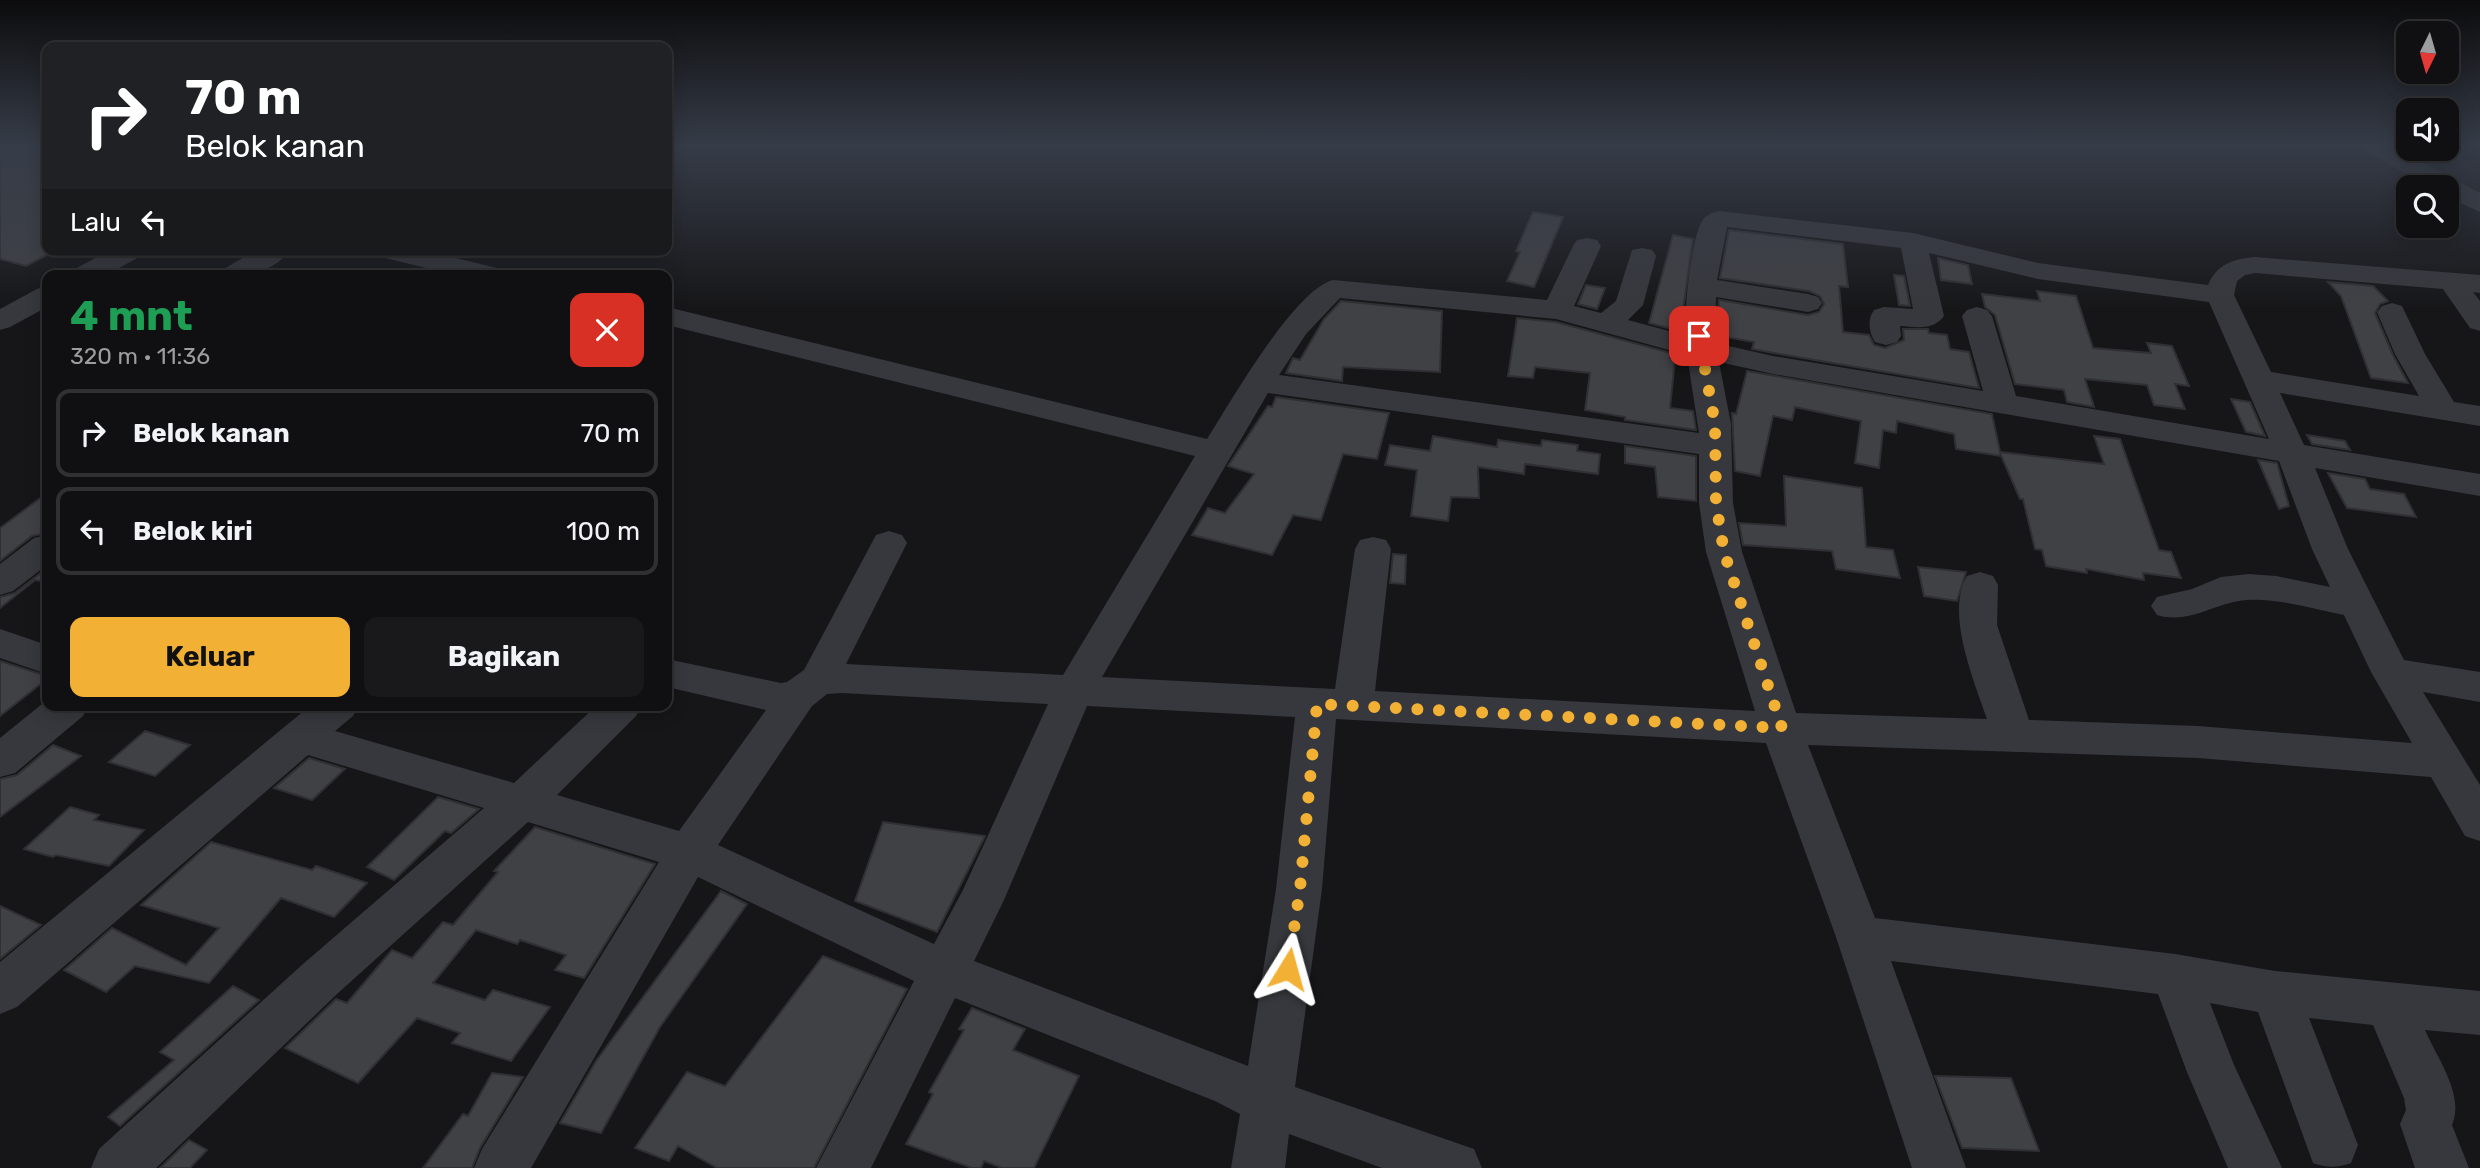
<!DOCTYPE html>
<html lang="id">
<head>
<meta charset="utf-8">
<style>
  :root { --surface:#101012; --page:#19191b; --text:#f1f3f6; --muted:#9c9d9f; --line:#303032; --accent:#f2b134 }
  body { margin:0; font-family:Rubik,sans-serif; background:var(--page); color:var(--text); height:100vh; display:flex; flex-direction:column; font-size:26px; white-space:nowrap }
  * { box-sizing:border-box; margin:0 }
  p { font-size:23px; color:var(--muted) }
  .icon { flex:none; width:38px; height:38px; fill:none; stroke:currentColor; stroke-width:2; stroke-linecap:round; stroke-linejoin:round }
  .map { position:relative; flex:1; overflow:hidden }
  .side { position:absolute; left:42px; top:270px; width:630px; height:441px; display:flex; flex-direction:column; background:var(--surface); border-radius:14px; box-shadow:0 4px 18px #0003,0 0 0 2px var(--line) }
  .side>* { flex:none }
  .top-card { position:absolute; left:42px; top:42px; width:630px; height:214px; border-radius:14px; box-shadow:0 4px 18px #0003,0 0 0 2px var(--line); background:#202124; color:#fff; overflow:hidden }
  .needle { width:46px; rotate:185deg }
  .buttons { position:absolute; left:2396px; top:21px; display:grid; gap:14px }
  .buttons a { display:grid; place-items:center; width:63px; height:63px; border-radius:14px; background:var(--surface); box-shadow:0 4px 18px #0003,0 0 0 2px var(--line); font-size:35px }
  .pin { position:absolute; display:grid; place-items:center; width:60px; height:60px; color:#fff; margin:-30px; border-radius:14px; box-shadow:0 4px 10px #0006 }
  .me { position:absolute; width:77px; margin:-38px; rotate:8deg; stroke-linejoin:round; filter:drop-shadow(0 0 5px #0008) }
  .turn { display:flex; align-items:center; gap:24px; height:147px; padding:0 28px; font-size:32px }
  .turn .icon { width:91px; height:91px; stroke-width:2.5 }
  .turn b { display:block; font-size:49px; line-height:60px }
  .then { display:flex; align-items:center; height:66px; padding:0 28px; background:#0003; gap:14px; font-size:26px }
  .round { display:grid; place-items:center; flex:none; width:74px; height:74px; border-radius:14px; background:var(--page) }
  .summary { display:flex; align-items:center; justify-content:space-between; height:119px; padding:0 28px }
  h1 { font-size:42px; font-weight:700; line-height:52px; color:#1e9e55 }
  .button { display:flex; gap:14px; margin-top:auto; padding:14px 28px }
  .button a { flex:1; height:80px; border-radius:14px; background:var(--accent); color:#111; font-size:28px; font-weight:700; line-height:80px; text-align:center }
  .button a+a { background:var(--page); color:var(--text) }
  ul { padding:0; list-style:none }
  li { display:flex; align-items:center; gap:21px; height:88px; margin:0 14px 10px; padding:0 14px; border:4px solid var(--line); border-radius:14px }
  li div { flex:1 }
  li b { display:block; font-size:26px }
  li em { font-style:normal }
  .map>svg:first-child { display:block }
</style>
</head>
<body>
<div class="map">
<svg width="2480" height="1168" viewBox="0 0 2480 1168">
  <rect width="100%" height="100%" fill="#161618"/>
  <!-- building -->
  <g fill="#404145" stroke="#303034" stroke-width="2">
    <polygon points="0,146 47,146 47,255 26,266 0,259"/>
    <polygon points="1533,212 1563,217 1534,287 1507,281 1520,252 1516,251"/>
    <polygon points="1729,230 1843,244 1848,287 1839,286 1843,332 1869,335 1874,345 1885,348 1904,340 1903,329 1928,329 1929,333 1947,335 1950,349 1969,352 1979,388 1774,353 1752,349 1754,342 1725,337 1727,316 1718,315 1719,300 1808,315 1819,312 1824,304 1820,296 1809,291 1720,278"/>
    <polygon points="1673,235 1693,239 1683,310 1681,310 1676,330 1649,323"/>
    <polygon points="1938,258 1968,265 1972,284 1941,280"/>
    <polygon points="1894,275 1904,276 1910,306 1899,305"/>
    <polygon points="2328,282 2373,286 2388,301 2380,304 2375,313 2393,355 2408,383 2371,378 2341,296"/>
    <polygon points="1586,285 1605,288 1597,309 1578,304"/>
    <polygon points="2037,291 2076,296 2093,348 2151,353 2147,343 2172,346 2189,386 2175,384 2185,409 2154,405 2147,385 2085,379 2094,407 2067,402 2064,390 2015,384 1995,315 1985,307 1982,294 2040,301"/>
    <polygon points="1341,301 1442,311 1440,372 1343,367 1342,381 1286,373 1293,358 1300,360 1324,319"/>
    <polygon points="1517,318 1556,322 1671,353 1670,358 1675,359 1670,408 1693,411 1696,430 1625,420 1625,417 1585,410 1590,373 1535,367 1533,378 1508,376"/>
    <polygon points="1747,371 1992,414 2000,452 2104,464 2094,436 2120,439 2159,550 2171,552 2181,578 2143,573 2144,580 2086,569 2087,573 2046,566 2042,550 2035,549 2023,499 2020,499 2000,453 2001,456 1956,449 1954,434 1897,421 1896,433 1883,430 1879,468 1855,463 1861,421 1795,407 1792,420 1773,416 1760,476 1735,471 1732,413 1736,414"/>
    <polygon points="1276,397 1389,413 1377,459 1343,454 1321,520 1293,515 1272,555 1192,535 1208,508 1225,513 1254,474 1228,466 1268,406 1272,407"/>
    <polygon points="2231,399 2250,402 2265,436 2246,432"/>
    <polygon points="2307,435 2345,441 2350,450 2312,444"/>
    <polygon points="1433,436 1497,447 1498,440 1541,446 1542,440 1578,445 1577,451 1600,454 1598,474 1525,464 1524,474 1478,467 1479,498 1451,497 1448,521 1411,516 1417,470 1385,465 1390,445 1430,451"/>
    <polygon points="1625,446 1696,456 1696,501 1658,497 1655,467 1625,463"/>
    <polygon points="2258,460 2277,463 2289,506 2279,509"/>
    <polygon points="2328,473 2365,479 2370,489 2404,494 2416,517 2347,508"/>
    <polygon points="1784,476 1862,488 1866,547 1893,550 1900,578 1836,569 1832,551 1743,545 1739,523 1786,526"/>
    <polygon points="47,493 47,533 32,536 0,561 0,528"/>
    <polygon points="1393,554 1406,555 1405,584 1390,583"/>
    <polygon points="1918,567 1966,572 1957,601 1924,596"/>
    <polygon points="47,568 47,582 35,580 0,608 0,597 15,593"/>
    <polygon points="0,661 47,676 47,679 0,716"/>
    <polygon points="145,731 190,745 155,776 109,762"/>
    <polygon points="53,745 81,756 0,817 0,779 17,775"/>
    <polygon points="309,758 345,769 312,800 274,788"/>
    <polygon points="438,797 479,809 451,833 445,831 394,880 367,867"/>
    <polygon points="70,807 99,815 94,820 144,830 109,866 56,855 53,857 24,849"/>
    <polygon points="883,822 985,836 937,932 855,901"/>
    <polygon points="535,827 655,864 584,978 555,970 566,955 520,940 517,944 476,930 433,983 485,1000 493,990 550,1007 511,1061 452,1043 460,1033 417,1018 358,1083 285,1048 336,999 347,1003 392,950 412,958 443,922 453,925 498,872 494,871"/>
    <polygon points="211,842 312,870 316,866 367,883 334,917 281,898 209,983 135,966 106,992 64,970 112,928 186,965 219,928 141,905"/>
    <polygon points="721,891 747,904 660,1027 601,1133 560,1123 596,1061"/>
    <polygon points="0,906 41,925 0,959"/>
    <polygon points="823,956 907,989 814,1168 717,1168 678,1146 669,1161 635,1148 687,1072 725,1086"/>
    <polygon points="233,986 259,1000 120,1126 108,1117 174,1060 160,1052"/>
    <polygon points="972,1008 1025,1029 1013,1050 1079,1076 1034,1168 1002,1168 984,1161 981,1168 972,1168 906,1144 933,1094 929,1092 964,1030 959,1029"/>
    <polygon points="492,1073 523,1077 480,1148 472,1168 423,1168 463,1114 468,1116"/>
    <polygon points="1935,1076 2011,1078 2039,1151 1962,1148"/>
    <polygon points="189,1140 207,1150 190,1168 160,1168"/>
  </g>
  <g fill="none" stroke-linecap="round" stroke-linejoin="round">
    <!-- minor -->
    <g fill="#37383d" fill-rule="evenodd">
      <polygon points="2362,146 2392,146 2480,193 2480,212 2446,196 2446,187 2430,187 2365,151"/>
      <path d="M1719 211 1913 233 2038 263 2208 285C2217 264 2233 259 2255 257L2480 275V293L2473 292 2480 301V331L2470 328 2443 289 2255 273 2245 275 2237 281 2234 295 2271 372 2419 396 2395 354 2377 312 2382 306 2392 303 2402 306 2425 354 2454 402 2480 406V426L2280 393 2304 445 2480 474V496L2315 468 2348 549 2404 660 2480 672V702L2423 692 2480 785V841L2465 836 2431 777 2198 758 1808 745 1875 918 2175 954 2275 971 2480 991V1035L2425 1030C2437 1058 2465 1095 2452 1125L2469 1168H2415L2400 1124 2406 1110 2404 1098 2373 1025 2309 1018 2358 1145 2351 1163C2337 1168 2327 1168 2313 1163L2258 1012 2210 1003 2234 1065 2282 1168H2228L2187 1072 2158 994 1891 961 1966 1168H1912L1836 937 1766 743 1336 719 1322 889 1295 1087 1474 1149 1482 1168H1382L1289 1134 1285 1168H1231L1240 1114 1215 1101 955 998 871 1168H816L914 981 698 877 531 1168H474L482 1149 659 862 528 822 337 994 156 1168H91L99 1149 303 964 484 808 308 755 17 1007 0 1014V962L311 705H359L353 716 335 731 514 783 597 705H642L636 716 557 795 679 831 766 710 667 687V659L781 683 787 682 804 670 876 535 889 531 902 535 907 543 846 664 1063 675 1195 456 667 325V307L1207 439C1230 403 1294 290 1333 280L1547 300 1573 246 1577 240 1587 238 1597 240 1601 246 1574 306 1601 313 1616 301 1632 250 1642 248 1652 250 1656 256 1643 305 1628 320 1684 335C1686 306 1689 249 1701 223 1705 215 1711 213 1719 211ZM1727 227 1901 248 1913 309 1884 307 1874 310C1867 319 1869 333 1875 342L1886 345 1897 342 1901 336 1900 326C1916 327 1933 331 1944 316L1929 253 2038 279 2209 302 2269 439 2016 396 1992 316 1987 310 1977 307 1967 310 1962 316 1983 391 1773 356 1715 343 1716 297 1808 312 1818 309 1822 303 1818 297 1808 294 1717 280ZM1340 298 1556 319 1687 355 1699 433 1279 375 1306 334ZM1719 362 1773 374 2279 461 2312 549 2330 587 2276 576 2249 574 2221 577 2192 589 2157 597 2151 606 2157 615C2190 625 2215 602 2247 600 2279 598 2313 609 2344 615L2371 672 2412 743 2198 726 2029 720 1997 625 1998 585 1993 576 1980 572 1967 576C1945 613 1974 681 1987 719L1796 713 1742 552 1733 503 1731 424ZM1268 393 1699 454V503L1706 552 1755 711 1375 691 1391 549 1386 540 1373 537 1360 540 1355 549 1335 689 1102 677ZM842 693 1048 704 963 890 934 944 718 845 812 706 827 694ZM1087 706 1295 717 1276 889 1248 1066 974 961 1004 900Z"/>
      <polygon points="110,250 145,250 141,256 106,275 71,275 75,269"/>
      <path d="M256 250H290C273 274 245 275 220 275L224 269Z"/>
      <polygon points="373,250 423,250 501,269 505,275 455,275 377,256"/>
      <polygon points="47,286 47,307 10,327 0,330 0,309 37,289"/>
      <polygon points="47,535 47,565 13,591 0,595 0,564 34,538"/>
      <polygon points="0,629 47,645 47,674 0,658"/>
      <polygon points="47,700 47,705 89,705 83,716 15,773 0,777 0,738"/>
    </g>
  </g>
  <!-- sky -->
  <linearGradient id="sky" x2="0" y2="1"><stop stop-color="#0c0c0d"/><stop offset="0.47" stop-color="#363c48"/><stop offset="1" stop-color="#363c48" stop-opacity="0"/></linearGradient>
  <rect width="2480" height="310" fill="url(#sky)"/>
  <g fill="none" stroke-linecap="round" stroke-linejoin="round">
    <!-- route -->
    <polyline stroke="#f2b134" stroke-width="12" stroke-dasharray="0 21.6" points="1288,969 1300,889 1317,704 1782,728 1724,552 1716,503 1715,424 1699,336"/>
  </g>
</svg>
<div class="buttons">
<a><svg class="needle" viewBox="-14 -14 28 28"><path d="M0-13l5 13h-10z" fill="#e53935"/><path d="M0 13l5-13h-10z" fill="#9c9d9f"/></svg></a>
<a><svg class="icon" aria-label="sound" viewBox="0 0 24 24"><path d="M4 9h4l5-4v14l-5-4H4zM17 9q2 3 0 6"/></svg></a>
<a><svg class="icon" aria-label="search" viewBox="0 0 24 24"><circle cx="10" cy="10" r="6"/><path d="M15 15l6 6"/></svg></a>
</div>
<div class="pin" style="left:1699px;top:336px;background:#d93025"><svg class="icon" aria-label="arrive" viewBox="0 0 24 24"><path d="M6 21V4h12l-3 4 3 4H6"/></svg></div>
<svg class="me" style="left:1288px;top:969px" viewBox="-20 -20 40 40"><path d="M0-17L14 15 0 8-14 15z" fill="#f2b134" stroke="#fff" stroke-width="4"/></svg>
<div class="top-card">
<div class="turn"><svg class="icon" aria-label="right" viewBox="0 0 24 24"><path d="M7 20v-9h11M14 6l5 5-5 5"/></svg><div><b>70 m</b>Belok kanan</div></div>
<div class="then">Lalu<svg class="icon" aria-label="left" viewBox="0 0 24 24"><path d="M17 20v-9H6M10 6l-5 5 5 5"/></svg></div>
</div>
<section class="side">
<div class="summary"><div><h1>4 mnt</h1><p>320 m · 11:36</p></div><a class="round" style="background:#d93025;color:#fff"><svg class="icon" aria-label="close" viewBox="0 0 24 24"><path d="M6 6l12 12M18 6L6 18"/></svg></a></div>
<ul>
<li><svg class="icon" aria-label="right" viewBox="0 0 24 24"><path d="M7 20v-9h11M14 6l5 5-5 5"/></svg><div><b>Belok kanan</b></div><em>70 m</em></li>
<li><svg class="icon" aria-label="left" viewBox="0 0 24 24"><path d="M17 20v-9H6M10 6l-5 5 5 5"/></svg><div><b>Belok kiri</b></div><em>100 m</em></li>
</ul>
<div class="button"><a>Keluar</a><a>Bagikan</a></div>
</section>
</div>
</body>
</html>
